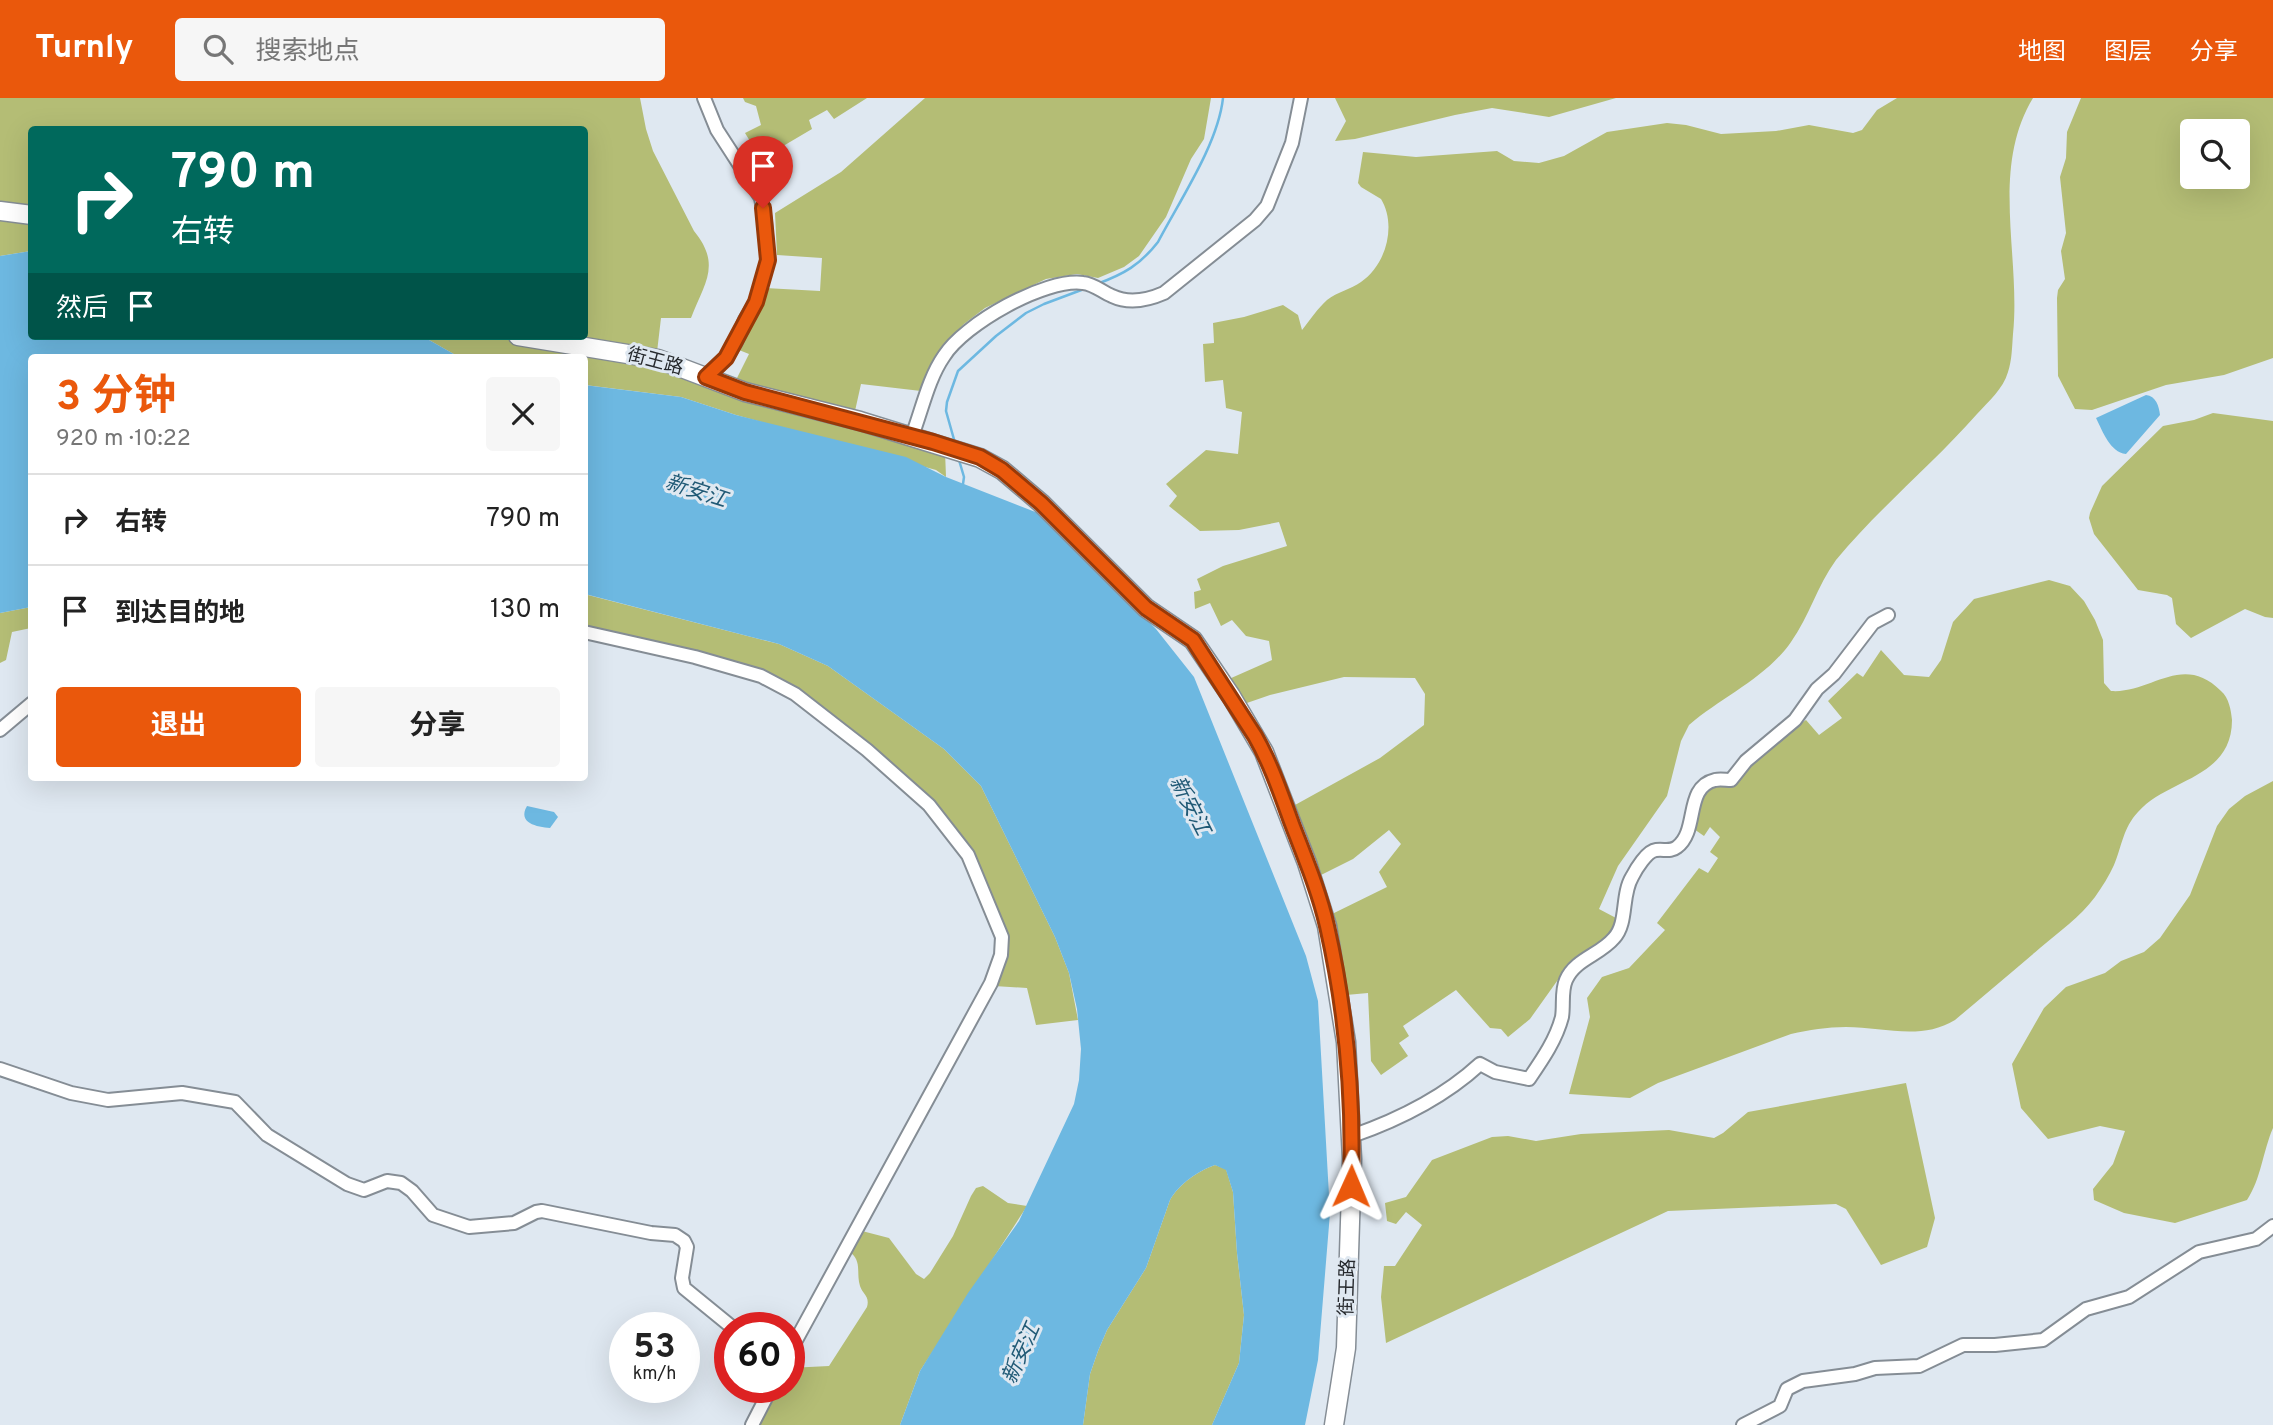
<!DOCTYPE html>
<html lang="zh">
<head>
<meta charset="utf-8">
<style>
  :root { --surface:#fff; --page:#f6f6f6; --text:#222; --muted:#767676; --line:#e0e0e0; --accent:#ea580c }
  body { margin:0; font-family:Overpass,"Noto Sans SC",sans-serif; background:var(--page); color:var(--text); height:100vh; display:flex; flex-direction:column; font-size:26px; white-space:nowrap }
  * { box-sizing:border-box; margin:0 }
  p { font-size:23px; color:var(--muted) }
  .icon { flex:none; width:38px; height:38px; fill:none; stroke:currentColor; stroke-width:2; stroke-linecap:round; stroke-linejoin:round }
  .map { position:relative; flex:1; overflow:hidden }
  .sheet { position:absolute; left:28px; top:256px; width:560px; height:427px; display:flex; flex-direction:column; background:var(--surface); border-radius:7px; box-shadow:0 7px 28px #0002 }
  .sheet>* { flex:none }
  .top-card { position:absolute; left:28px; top:28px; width:560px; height:214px; border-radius:7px; box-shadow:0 7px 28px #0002; background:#00695c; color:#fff; overflow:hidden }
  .fabs { position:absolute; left:2180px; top:21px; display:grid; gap:14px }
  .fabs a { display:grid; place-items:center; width:70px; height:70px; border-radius:7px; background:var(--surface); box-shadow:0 7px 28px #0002; font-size:35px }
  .speed { position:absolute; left:609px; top:1214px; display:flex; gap:14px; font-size:35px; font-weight:700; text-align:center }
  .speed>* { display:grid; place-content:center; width:91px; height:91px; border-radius:50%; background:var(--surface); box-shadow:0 7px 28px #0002; line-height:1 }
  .speed small { font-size:18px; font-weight:400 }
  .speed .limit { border:10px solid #d22; background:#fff; color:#111 }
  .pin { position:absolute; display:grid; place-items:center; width:60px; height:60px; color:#fff; margin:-72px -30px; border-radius:50% 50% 50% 0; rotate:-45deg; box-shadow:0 0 7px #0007 }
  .pin .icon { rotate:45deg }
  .me { position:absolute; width:77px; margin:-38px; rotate:1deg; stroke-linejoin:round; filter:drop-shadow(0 0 5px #0008) }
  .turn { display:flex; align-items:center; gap:24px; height:147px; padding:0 28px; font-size:32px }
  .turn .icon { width:91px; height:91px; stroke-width:2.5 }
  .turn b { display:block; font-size:49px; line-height:60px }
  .then { display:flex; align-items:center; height:66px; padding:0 28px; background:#0003; gap:14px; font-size:26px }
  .round { display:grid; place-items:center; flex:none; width:74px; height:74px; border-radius:7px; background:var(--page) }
  .head { display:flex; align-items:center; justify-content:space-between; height:119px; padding:0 28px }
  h1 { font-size:42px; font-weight:700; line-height:52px; color:var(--accent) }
  .primary-button { display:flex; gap:14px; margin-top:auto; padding:14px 28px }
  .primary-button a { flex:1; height:80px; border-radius:7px; background:var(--accent); color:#fff; font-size:28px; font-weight:700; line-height:80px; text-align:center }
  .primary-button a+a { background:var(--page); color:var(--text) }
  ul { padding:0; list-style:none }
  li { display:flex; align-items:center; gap:21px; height:91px; padding:0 28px; border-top:2px solid var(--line) }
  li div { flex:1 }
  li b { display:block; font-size:26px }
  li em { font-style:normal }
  header { display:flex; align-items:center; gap:42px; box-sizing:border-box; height:98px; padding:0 35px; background:var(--accent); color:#fff }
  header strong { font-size:33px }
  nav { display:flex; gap:38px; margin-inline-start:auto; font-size:24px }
  .search { width:490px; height:63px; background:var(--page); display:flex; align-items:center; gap:18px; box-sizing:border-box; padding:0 24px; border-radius:7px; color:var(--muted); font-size:26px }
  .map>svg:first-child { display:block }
</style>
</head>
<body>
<header>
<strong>Turnly</strong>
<div class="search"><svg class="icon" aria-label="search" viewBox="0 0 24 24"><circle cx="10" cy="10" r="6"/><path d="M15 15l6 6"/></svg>搜索地点</div>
<nav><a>地图</a><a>图层</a><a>分享</a></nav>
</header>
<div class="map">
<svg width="2273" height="1327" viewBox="0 0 2273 1327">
  <rect width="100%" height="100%" fill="#dfe8f1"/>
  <!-- forest -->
  <g fill="#b4bd75" fill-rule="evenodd">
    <path d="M0 0H640L646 31 653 53 694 133C722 167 704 186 691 220H661L657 254 554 238H584V32H32L31 108 0 104Z"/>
    <polygon points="743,0 867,0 834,21 827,12 809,22 812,31 761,61 745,35 761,27 756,8 745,4"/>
    <polygon points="925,0 1211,0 1204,41 1191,61 1166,119 1139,158 1124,169 1098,180 1077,176 1046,181 985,210 964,226 946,245 938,256 921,293 861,286 855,313 735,284 749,256 739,252 754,222 765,190 820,193 822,160 777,157 775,115 841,74"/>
    <polygon points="1335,0 1616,0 1549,19 1492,10 1455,17 1355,41 1335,43 1346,23"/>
    <path d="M1897 0H2033C1990 71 2021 159 2013 236 2012 249 2012 262 2008 274 2003 291 1989 303 1977 316 1932 367 1879 410 1836 462 1817 488 1809 519 1791 544 1766 580 1722 599 1689 627L1681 643 1667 698 1618 768 1599 811 1616 820 1612 837 1572 862 1530 921 1508 939 1501 931 1490 930 1456 892 1403 928 1409 938 1399 945 1408 958 1381 977 1371 963 1368 895 1346 897 1330 817 1387 789 1379 774 1401 746 1389 732 1353 761 1317 779 1295 707 1380 660 1424 627 1425 596 1415 580 1344 579 1270 597 1244 606 1229 581 1272 562 1269 543 1246 538 1232 522 1221 528 1210 505 1195 511 1194 494 1201 492 1197 481 1223 468 1287 448 1279 424 1239 432 1200 433 1169 408 1177 398 1166 386 1206 352 1238 356 1242 314 1226 310 1223 282 1205 284 1203 246 1214 245 1213 225 1244 219 1283 207 1298 217 1302 232C1310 222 1318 210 1327 202 1337 194 1351 191 1361 184 1386 167 1397 127 1381 101L1361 89 1358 85 1363 54 1416 59 1497 53 1514 63 1539 65 1564 58 1607 34 1667 25 1686 27 1721 36 1776 33 1809 27 1853 35 1862 32 1877 12Z"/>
    <path d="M2081 0H2273V260L2224 277 2166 287 2092 312 2075 311 2058 278 2057 200 2058 192 2065 181 2061 153 2066 135 2060 79 2066 60 2067 34ZM2193 33H2238V79H2193Z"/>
    <polygon points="0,119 31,122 31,153 0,158"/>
    <polygon points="422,238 500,238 532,246 631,261 945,353 946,379 936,372 736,317 681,299 585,287 584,259 459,259"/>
    <polygon points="2213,315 2273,323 2273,520 2265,519 2245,511 2191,540 2176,526 2172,500 2167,497 2138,492 2094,436 2089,420 2090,415 2102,388 2163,328 2194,322"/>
    <path d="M2049 482 2070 488 2084 503 2095 522 2103 542 2104 585 2111 593C2151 596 2182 554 2221 593 2229 600 2231 612 2232 622 2232 681 2168 680 2138 714 2123 730 2122 748 2114 767 2109 778 2102 789 2095 799 2080 819 2059 834 2040 850 2012 874 1983 898 1955 922 1921 943 1883 929 1846 929 1827 929 1809 932 1791 936L1658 985 1630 1000 1569 996 1590 919 1587 900 1602 879 1629 870 1665 832 1657 825 1699 770 1708 775 1718 760 1710 754 1720 739 1710 729 1704 738 1691 729 1701 694 1806 622 1819 637 1842 620 1828 603 1857 575 1863 579 1881 552 1904 577 1929 579 1941 562 1953 524 1974 501Z"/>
    <polygon points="584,496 779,546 828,568 944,651 981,688 1055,839 1069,875 1078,922 1036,927 1027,890 994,888 1005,837 935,707 794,593 585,529"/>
    <polygon points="31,509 31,530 12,534 6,562 0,565 0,515"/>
    <path d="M2273 683V1030C2263 1053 2261 1081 2247 1102L2175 1125 2124 1115 2094 1102 2093 1091 2113 1066 2125 1033 2100 1028 2048 1041 2021 1010 2012 966 2044 910 2066 889 2105 875 2121 863 2144 854 2160 840 2190 797 2217 728 2229 711 2245 698Z"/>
    <polygon points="1906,985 1935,1120 1927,1149 1881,1167 1846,1111 1836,1106 1668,1113 1386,1245 1381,1199 1384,1168 1395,1168 1422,1127 1406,1114 1396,1126 1387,1123 1385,1105 1406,1099 1432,1062 1492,1039 1508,1038 1536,1043 1581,1036 1669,1032 1714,1040 1723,1035 1748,1014"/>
    <path d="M1215 1067 1226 1071 1233 1094 1237 1155 1244 1217 1239 1265 1212 1327H1083L1090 1276 1098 1253 1107 1232 1146 1170 1170 1102C1179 1086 1198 1073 1215 1067Z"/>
    <path d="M983 1088 1008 1105 1027 1108 920 1273 900 1327H759L777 1290H789V1270L829 1268 867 1209C870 1198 863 1197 860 1188 856 1175 862 1164 851 1155L862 1133 889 1140 916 1176 924 1181 930 1175 953 1138 971 1098 976 1090Z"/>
  </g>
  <!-- water -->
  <g fill="#6db8e1">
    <polygon points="31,153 32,238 422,238 459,259 32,259 31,509 0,515 0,158"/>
    <path d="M584 287 681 299 736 317 906 359 946 379 1043 417 1156 531 1194 579 1306 858 1318 903 1330 1115 1318 1262 1305 1327H1212L1239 1265 1244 1217 1237 1155 1233 1094 1226 1072 1215 1067C1198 1073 1179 1086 1170 1102L1146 1170 1107 1232 1098 1253 1090 1276 1083 1327H900L920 1273 968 1195 1019 1123 1074 1006 1079 982 1081 951 1077 911 1069 875 1055 839 981 688 944 651 828 568 779 546 585 496Z"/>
    <path d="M2146 297C2156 298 2159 308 2160 317L2126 356C2110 354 2103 334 2096 320Z"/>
    <path d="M527 708 554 714 558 719 550 730C537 729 517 725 527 708Z"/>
  </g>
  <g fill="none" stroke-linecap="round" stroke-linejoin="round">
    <!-- stream -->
    <g stroke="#6db8e1" stroke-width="2.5">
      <path d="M1097 186C1124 176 1140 167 1158 144 1180 102 1218 46 1223 0"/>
      <polyline points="955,345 946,313 947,304 958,273 996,238 1026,215 1044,206 1084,191"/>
      <polyline points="959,362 964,379 963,386"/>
    </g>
    <defs>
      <g id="minor">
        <polyline points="704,0 717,32 761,100 765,123 768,162 756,204 745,222 736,244 726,260 707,280"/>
        <path d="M912 338C922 312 928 281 944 258 964 226 1045 180 1083 185 1094 186 1102 194 1112 198 1129 206 1148 202 1164 195L1255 122 1267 108 1292 45 1301 0"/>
        <polyline points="584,534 695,559 761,578 795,596 867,652 929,707 968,757 1002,839 1001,857 991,885 789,1255"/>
        <polyline points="0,632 32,605"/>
        <polyline points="0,971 71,995 108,1002 182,995 235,1004 267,1037 347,1086 364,1092 387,1083 401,1085 412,1093 433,1117 469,1129 514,1125 536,1114 542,1113 651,1135 675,1137 684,1143 687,1149 682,1180 684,1190 733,1230"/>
        <path d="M1352 1038C1398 1022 1443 1000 1480 966L1495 974 1529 981C1542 962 1556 942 1562 919 1564 907 1561 893 1566 882 1575 861 1600 857 1614 840 1628 825 1621 797 1632 779 1636 771 1647 753 1656 752 1664 751 1671 754 1677 749 1699 733 1684 689 1715 682 1720 681 1726 682 1731 682L1746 663 1795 622 1817 591 1834 576 1873 525 1888 517"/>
        <polyline points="752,1327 771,1290"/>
        <polyline points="1743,1327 1780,1308 1787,1291 1803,1283 1855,1276 1875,1270 1919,1268 1963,1247 1995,1247 2043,1242 2086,1211 2129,1199 2199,1154 2256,1141 2273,1128"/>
      </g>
      <g id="primary">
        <polyline points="0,113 32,117"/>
        <polyline points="518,238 658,261 745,294 860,323 980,360 1002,372 1041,405 1146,510 1193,542 1231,598 1264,654 1307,765 1327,828 1346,944 1352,1061 1346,1250 1334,1327"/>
      </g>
    </defs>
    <!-- minor casing -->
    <use href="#minor" stroke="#858d95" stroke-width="16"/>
    <!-- primary casing -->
    <use href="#primary" stroke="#858d95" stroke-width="21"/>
    <!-- minor -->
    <use href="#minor" stroke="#fff" stroke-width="12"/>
    <!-- primary -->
    <use href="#primary" stroke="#fff" stroke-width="18"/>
  </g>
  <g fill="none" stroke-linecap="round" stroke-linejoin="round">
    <defs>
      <path id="route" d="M763 110 768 162 756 204 726 260 706 279 745 294 933 344 980 359 1002 372 1041 405 1146 510 1193 542 1255 638C1271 666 1281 696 1292 726 1305 760 1319 793 1327 828 1346 912 1354 1001 1351 1088"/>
    </defs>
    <!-- route casing -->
    <use href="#route" stroke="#983908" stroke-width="18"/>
    <!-- route -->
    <use href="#route" stroke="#ea580c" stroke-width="12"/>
  </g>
  <g text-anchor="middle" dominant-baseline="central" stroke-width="6" stroke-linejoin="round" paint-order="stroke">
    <!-- street labels -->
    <g font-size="19" fill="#26292d" stroke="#dfe8f1">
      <text transform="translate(655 264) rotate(15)">街王路</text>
      <text transform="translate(1348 1189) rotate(-88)">街王路</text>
    </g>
    <!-- water labels -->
    <g font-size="21" font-style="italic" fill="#215a76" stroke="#dfe8f1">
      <text transform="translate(696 394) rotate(18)">新安江</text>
      <text transform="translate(1189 708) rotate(63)">新安江</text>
      <text transform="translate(1022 1256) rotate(-66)">新安江</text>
    </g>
  </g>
</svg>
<div class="fabs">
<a><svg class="icon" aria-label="search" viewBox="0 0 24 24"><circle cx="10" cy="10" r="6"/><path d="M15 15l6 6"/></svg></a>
</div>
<div class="speed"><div>53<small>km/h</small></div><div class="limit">60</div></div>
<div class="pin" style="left:763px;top:110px;background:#d93025"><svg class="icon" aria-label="arrive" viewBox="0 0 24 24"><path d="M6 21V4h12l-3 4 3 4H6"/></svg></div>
<svg class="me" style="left:1351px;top:1088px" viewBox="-20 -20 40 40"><path d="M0-17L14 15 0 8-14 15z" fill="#ea580c" stroke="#fff" stroke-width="4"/></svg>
<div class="top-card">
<div class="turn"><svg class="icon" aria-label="right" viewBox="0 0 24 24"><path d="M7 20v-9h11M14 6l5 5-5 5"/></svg><div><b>790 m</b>右转</div></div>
<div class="then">然后<svg class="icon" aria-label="arrive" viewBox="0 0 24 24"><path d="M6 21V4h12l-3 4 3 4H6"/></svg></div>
</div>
<section class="sheet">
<div class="head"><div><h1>3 分钟</h1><p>920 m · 10:22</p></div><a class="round"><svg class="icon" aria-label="close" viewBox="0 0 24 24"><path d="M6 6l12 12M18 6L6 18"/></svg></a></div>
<ul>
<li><svg class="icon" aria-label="right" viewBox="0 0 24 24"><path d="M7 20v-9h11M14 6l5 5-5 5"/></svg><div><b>右转</b></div><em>790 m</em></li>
<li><svg class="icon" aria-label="arrive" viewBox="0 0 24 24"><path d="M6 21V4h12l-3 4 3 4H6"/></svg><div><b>到达目的地</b></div><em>130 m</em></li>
</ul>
<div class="primary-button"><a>退出</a><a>分享</a></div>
</section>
</div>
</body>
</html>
